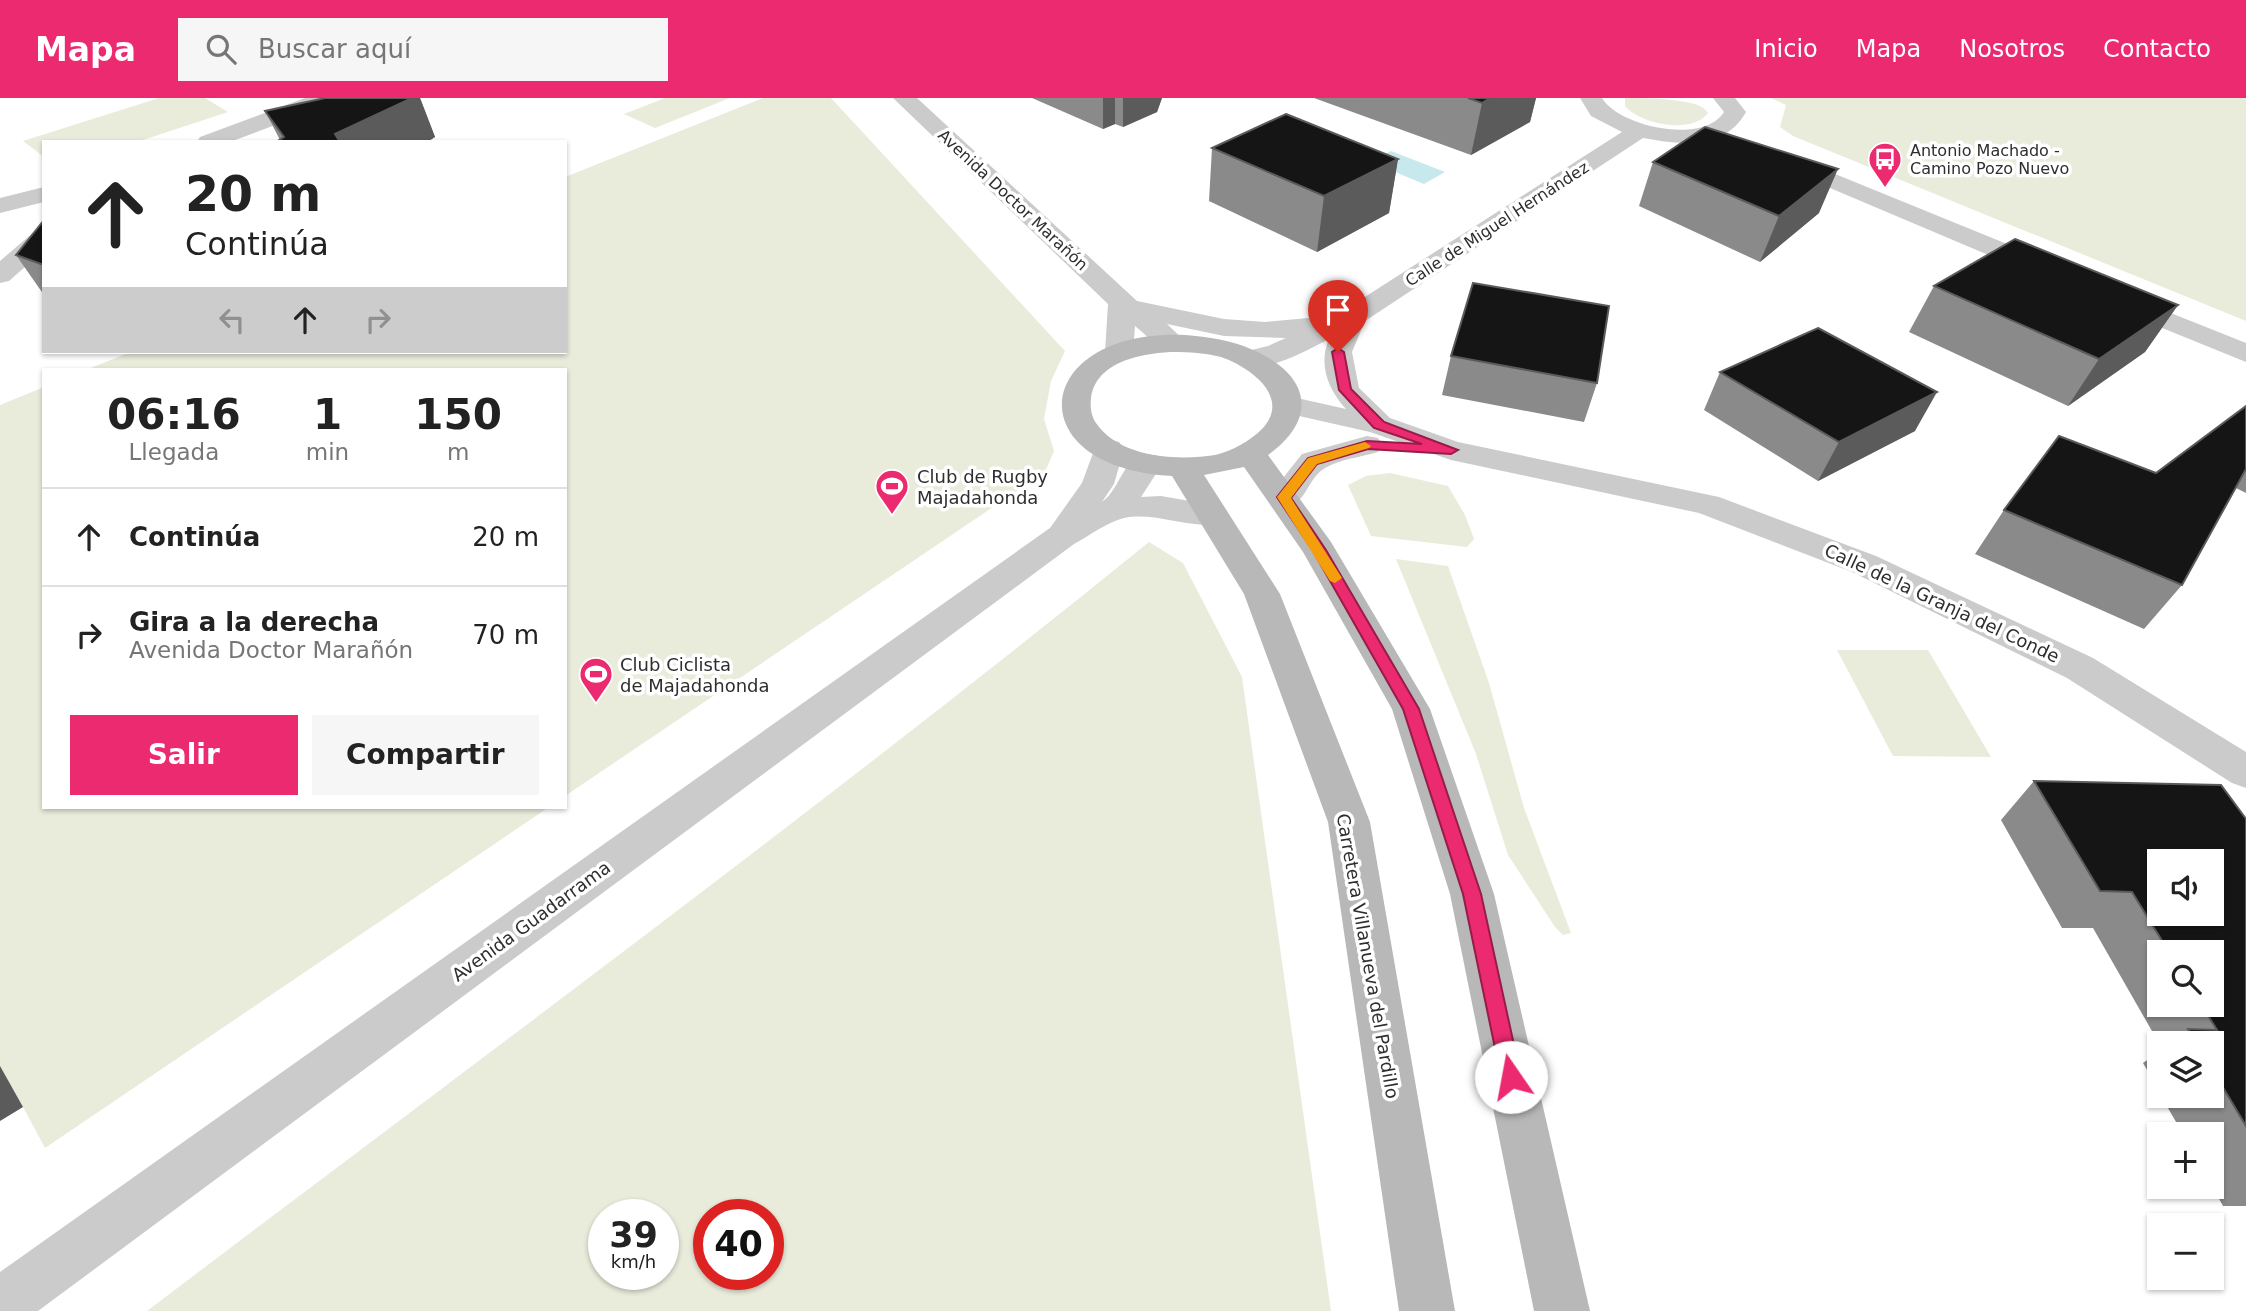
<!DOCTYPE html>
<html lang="es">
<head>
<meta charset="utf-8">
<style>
  :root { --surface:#fff; --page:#f6f6f6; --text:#222; --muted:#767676; --line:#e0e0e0; --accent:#eb2a6f }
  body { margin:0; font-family:"DejaVu Sans",sans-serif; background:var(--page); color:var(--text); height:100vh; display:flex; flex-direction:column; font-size:26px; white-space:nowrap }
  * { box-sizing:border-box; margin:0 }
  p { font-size:23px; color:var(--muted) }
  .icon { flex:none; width:38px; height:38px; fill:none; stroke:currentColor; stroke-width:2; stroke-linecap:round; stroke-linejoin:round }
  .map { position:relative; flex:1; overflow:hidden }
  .panel { position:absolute; left:42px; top:270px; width:525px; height:441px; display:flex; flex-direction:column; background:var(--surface); border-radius:0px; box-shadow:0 2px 5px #0004 }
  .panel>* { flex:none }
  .guide { position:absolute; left:42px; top:42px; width:525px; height:214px; border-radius:0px; box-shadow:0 2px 5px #0004; background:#fff; color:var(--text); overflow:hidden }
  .tools { position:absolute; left:2147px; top:751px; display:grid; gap:14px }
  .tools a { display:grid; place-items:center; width:77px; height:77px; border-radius:0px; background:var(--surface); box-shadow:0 2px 5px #0004; font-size:35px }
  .speed { position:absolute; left:588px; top:1101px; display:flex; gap:14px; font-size:35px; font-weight:700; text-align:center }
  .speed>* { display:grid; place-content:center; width:91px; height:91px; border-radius:50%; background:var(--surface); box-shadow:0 2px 5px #0004; line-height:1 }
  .speed small { font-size:18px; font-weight:400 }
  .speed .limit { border:10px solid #d22; background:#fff; color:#111 }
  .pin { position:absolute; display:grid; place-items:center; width:60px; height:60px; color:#fff; margin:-72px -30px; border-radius:50% 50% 50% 0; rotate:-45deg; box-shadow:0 0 7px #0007 }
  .pin .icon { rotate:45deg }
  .me { position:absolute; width:77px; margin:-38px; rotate:348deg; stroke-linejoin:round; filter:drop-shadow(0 0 5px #0008) }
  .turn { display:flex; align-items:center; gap:24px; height:147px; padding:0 28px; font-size:32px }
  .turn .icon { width:91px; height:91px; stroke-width:2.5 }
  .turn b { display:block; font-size:49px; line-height:60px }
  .lanes { display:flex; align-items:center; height:66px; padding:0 28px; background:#0003; justify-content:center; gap:35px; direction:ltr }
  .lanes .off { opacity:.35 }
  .eta { display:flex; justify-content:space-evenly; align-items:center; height:119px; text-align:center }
  .eta b { font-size:42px; font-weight:800; line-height:49px }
  .button { display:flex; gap:14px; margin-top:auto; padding:14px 28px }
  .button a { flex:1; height:80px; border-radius:0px; background:var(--accent); color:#fff; font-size:28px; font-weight:800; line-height:80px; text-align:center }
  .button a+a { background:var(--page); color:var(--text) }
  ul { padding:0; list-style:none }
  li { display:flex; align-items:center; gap:21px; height:98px; padding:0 28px; border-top:2px solid var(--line) }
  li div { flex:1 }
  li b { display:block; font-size:26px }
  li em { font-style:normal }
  header { display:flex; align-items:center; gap:42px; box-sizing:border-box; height:98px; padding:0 35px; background:var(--accent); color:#fff }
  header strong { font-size:33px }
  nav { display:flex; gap:38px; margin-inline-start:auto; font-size:24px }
  .search { width:490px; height:63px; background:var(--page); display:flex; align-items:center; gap:18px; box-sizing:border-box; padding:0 24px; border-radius:0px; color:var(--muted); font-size:26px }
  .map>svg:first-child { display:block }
</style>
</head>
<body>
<header>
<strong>Mapa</strong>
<div class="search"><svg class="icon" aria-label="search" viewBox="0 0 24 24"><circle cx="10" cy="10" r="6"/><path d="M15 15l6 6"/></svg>Buscar aquí</div>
<nav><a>Inicio</a><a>Mapa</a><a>Nosotros</a><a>Contacto</a></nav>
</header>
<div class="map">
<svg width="2246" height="1213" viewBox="0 0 2246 1213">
  <rect width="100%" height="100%" fill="#fff"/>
  <!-- green -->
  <g fill="#e9ecdb" fill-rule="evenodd">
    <polygon points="159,0 205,0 228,14 137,44 44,44 44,59 23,43"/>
    <polygon points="665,0 730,0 655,30 624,16"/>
    <polygon points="763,0 831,0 1065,253 1051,283 1044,321 1054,353 1045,374 565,698 565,271 88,271 131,254 565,254 565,79"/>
    <path d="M1625 0C1646 0 1701 0 1708 15 1692 37 1640 26 1625 8Z"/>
    <polygon points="1771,0 2246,0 2246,223 1793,38 1780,29 1786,7"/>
    <polygon points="44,289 44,709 549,709 45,1050 23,1009 0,1023 0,307"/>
    <polygon points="1390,375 1448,388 1465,417 1474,441 1467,449 1371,438 1348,387 1366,378"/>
    <path d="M1149 444 1183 465 1242 579 1331 1213H147C482 959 822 709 1149 444ZM604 1116H663V1176H604ZM709 1116H768V1176H709Z"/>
    <polygon points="1396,461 1448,468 1489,585 1524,710 1571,835 1563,837 1555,829 1508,757 1476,656"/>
    <polygon points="1837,552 1928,552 1991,659 1893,658"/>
  </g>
  <!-- water -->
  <polygon fill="#c7e9ed" points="1391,53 1445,74 1424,86 1371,64"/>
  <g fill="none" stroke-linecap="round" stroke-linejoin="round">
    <!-- street -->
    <g fill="#cbcbcb" fill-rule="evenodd">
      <polygon points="305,0 336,0 333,5 230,44 197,44 200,39"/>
      <path d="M893 0H917L1137 203 1224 221 1265 224 1308 220 1319 224 1343 213 1622 34 1591 18 1580 0H1602C1619 29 1704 47 1724 14L1713 0H1735L1746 14C1725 52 1681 47 1643 40L1365 223 1352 254 1359 290 1390 320 1458 344 1719 399 1876 458 2093 560 2246 654V690L2232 685 2067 580 1852 474 1699 415 1451 362 1370 334 1277 313 1273 307 1277 301 1288 298 1346 311C1328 292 1318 266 1329 241 1303 254 1269 275 1239 267L1235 261 1239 255 1268 248 1286 240 1224 238 1167 226 1187 245 1183 251C1162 256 1150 240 1135 228L1133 254 1129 260 1119 263 1109 260 1105 254 1108 206Z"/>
      <polygon points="1786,56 2056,166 2060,172 2056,178 2047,180 2038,178 1778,68 1774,63 1778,58"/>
      <polygon points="44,89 44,104 0,115 0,100"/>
      <polygon points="44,130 44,152 9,183 0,185 0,163 35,133"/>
      <polygon points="2118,194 2246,245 2246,264 2108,208 2104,202 2108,196"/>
      <path d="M1367 338 1378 340 1383 347 1378 354C1362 359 1340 361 1325 370 1303 383 1308 416 1272 406L1268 399 1302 356Z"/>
      <path d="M1108 341 1119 344 1124 351 1114 386 1102 404C1124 388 1123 349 1158 358L1163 365 1141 399 1161 398 1224 409 1229 417 1224 425C1192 433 1157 413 1124 420 1107 424 1089 438 1074 446L38 1213H0V1174L1050 430 1082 385 1097 344Z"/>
    </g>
    <!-- secondary -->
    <path fill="#b8b8b8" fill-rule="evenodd" d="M1185 237C1208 239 1232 242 1253 252 1309 276 1320 320 1268 357L1331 444 1430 611 1494 796 1590 1213H1534L1450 796 1392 611 1303 454 1244 369 1204 377 1280 496 1370 724 1455 1213H1399L1328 724 1244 496 1172 378C1014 369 1033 230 1185 237ZM1173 254C1189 254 1206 255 1221 259 1250 269 1292 299 1262 331 1250 343 1232 353 1215 357 1178 363 1120 360 1096 325 1091 318 1090 308 1091 300 1096 263 1143 255 1173 254Z"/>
  </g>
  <!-- wall -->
  <g fill="#8a8a8a" fill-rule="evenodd">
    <polygon points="325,0 420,0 435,39 427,44 276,44 280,42 265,13"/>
    <polygon points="1032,0 1162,0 1157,14 1123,29 1115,26 1103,31"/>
    <polygon points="1314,0 1536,0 1530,24 1471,57"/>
    <polygon points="1212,50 1398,61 1389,115 1317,154 1209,103"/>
    <polygon points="1653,64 1819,115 1760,164 1639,108"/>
    <polygon points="44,122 44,197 16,157"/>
    <polygon points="1934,188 2178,207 2145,254 2068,308 1909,234"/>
    <polygon points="1451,258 1597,285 1584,324 1442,297"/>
    <polygon points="1720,274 1915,333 1818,383 1704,312"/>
    <polygon points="2246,308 2246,395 2236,390 2182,487 2144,531 1975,456 2004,412 2156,375"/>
    <path d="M2034 683 2246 721V1108H2223L2212 1088V1036H2183L2161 998H2212V945H2160V947L2093 830H2062L2001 722ZM2160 854H2212V906H2160Z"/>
    <polygon points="2160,953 2160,994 2143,965"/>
  </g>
  <!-- shaded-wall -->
  <g fill="#5b5b5b">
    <polygon points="412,0 420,0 435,39 427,44 339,44 335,36"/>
    <polygon points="1103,0 1115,0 1115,26 1103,31"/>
    <polygon points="1123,0 1162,0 1157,14 1123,29"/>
    <polygon points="1490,0 1536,0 1530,24 1471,57 1482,5"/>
    <polygon points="1398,61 1389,115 1317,154 1324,98"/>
    <polygon points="1838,71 1819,115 1760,164 1779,118"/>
    <polygon points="2178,207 2145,254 2068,308 2099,261"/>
    <polygon points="1937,294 1915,333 1818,383 1839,344"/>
    <polygon points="0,968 23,1009 0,1023"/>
  </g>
  <!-- building -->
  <g fill="#151515" stroke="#5b5b5b" stroke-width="2" fill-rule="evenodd">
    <polygon points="325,0 412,0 335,36 340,44 276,44 284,39 265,13"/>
    <polygon points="1468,0 1490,0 1482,5"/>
    <polygon points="1286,16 1398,61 1324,98 1212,50"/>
    <polygon points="1705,29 1838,71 1779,118 1653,64"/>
    <polygon points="44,122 44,167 16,157"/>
    <polygon points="2015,141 2178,207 2099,261 1934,188"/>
    <polygon points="1473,185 1609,208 1597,285 1451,258"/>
    <polygon points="1818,230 1937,294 1839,344 1720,274"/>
    <polygon points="2246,308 2246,371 2182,487 2004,412 2059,338 2156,375"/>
    <path d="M2034 683 2221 687 2246 721V1028L2212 971V945H2196L2188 931 2217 932 2201 906H2212V854H2169L2132 794 2100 793ZM2160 763H2212V816H2160Z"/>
  </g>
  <!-- route -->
  <polygon fill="#eb2a6f" stroke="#991b48" stroke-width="2" points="1338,250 1344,254 1351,291 1384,324 1458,352 1451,356 1368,351 1317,366 1291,400 1326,452 1419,611 1481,796 1521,979 1518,985 1511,988 1504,985 1501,979 1463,796 1403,611 1313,453 1277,399 1308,360 1367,343 1422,346 1374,330 1339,292 1332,254"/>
  <!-- slow -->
  <polygon fill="#f59e0b" points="1365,344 1371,348 1369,350 1317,366 1291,400 1342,480 1335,485 1330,483 1277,399 1308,360"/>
  <!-- icons -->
  <defs>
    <symbol id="bus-pin" viewBox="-11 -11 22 30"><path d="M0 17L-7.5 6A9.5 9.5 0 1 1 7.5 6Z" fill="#eb2a6f" stroke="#fff"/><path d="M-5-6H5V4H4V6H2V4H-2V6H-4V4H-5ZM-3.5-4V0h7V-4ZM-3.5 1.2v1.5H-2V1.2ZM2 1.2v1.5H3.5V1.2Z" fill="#fff"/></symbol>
    <symbol id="stadium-pin" viewBox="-11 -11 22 30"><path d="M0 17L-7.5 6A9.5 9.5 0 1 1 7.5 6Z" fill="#eb2a6f" stroke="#fff"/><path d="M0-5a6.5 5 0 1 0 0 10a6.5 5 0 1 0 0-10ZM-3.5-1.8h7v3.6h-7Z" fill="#fff"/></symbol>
  </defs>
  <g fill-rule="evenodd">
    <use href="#bus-pin" x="1866" y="42" width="38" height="52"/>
    <use href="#stadium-pin" x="873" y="369" width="38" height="52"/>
    <use href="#stadium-pin" x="577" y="557" width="38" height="52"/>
  </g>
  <g text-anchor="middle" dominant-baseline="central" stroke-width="7" stroke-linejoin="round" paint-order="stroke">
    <!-- far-poi labels -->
    <g font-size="16" fill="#2e2e2e" stroke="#fff" text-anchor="start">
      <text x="1910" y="52">Antonio Machado -<tspan x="1910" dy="18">Camino Pozo Nuevo</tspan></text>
    </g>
    <!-- far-street labels -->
    <g font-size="16" fill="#2e2e2e" stroke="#fff">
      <text transform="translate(1013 102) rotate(43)">Avenida Doctor Marañón</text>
      <text transform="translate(1497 126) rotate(-33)">Calle de Miguel Hernández</text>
    </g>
    <!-- poi labels -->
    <g font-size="18" fill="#2e2e2e" stroke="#fff" text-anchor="start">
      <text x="917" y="378">Club de Rugby<tspan x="917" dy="21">Majadahonda</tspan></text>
      <text x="620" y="566">Club Ciclista<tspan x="620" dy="21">de Majadahonda</tspan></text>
    </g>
    <!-- street labels -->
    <g font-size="18" fill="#2e2e2e" stroke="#fff">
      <text transform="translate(1942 505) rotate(25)">Calle de la Granja del Conde</text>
      <text transform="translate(531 823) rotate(-36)">Avenida Guadarrama</text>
      <text transform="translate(1368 858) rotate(80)">Carretera Villanueva del Pardillo</text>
    </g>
  </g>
</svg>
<div class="tools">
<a><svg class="icon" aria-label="sound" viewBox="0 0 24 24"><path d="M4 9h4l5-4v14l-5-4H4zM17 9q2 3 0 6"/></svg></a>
<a><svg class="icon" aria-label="search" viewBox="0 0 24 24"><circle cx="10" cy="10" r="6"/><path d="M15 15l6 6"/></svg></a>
<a><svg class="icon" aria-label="layers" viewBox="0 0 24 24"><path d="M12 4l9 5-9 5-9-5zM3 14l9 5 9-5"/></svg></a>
<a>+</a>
<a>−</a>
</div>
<div class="speed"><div>39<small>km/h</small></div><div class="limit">40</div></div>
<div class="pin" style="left:1338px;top:254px;background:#d93025"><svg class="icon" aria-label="arrive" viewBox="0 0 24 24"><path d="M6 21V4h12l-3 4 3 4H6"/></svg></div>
<svg class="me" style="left:1511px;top:979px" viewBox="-20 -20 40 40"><circle r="19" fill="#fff"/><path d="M0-13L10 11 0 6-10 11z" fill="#eb2a6f"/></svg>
<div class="guide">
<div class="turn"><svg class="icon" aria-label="ahead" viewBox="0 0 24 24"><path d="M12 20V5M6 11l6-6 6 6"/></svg><div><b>20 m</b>Continúa</div></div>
<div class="lanes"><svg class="icon off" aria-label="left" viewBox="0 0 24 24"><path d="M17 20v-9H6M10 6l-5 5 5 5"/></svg><svg class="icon" aria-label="ahead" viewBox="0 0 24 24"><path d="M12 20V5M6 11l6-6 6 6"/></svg><svg class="icon off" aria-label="right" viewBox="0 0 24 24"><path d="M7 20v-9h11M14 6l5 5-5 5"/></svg></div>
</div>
<section class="panel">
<div class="eta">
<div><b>06:16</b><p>Llegada</p></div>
<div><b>1</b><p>min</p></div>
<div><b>150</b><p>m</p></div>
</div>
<ul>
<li><svg class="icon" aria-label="ahead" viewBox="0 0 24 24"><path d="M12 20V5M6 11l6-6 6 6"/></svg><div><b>Continúa</b></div><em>20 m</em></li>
<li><svg class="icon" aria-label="right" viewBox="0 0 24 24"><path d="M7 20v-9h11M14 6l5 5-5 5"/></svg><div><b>Gira a la derecha</b><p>Avenida Doctor Marañón</p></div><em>70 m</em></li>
</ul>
<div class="button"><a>Salir</a><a>Compartir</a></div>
</section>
</div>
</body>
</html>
